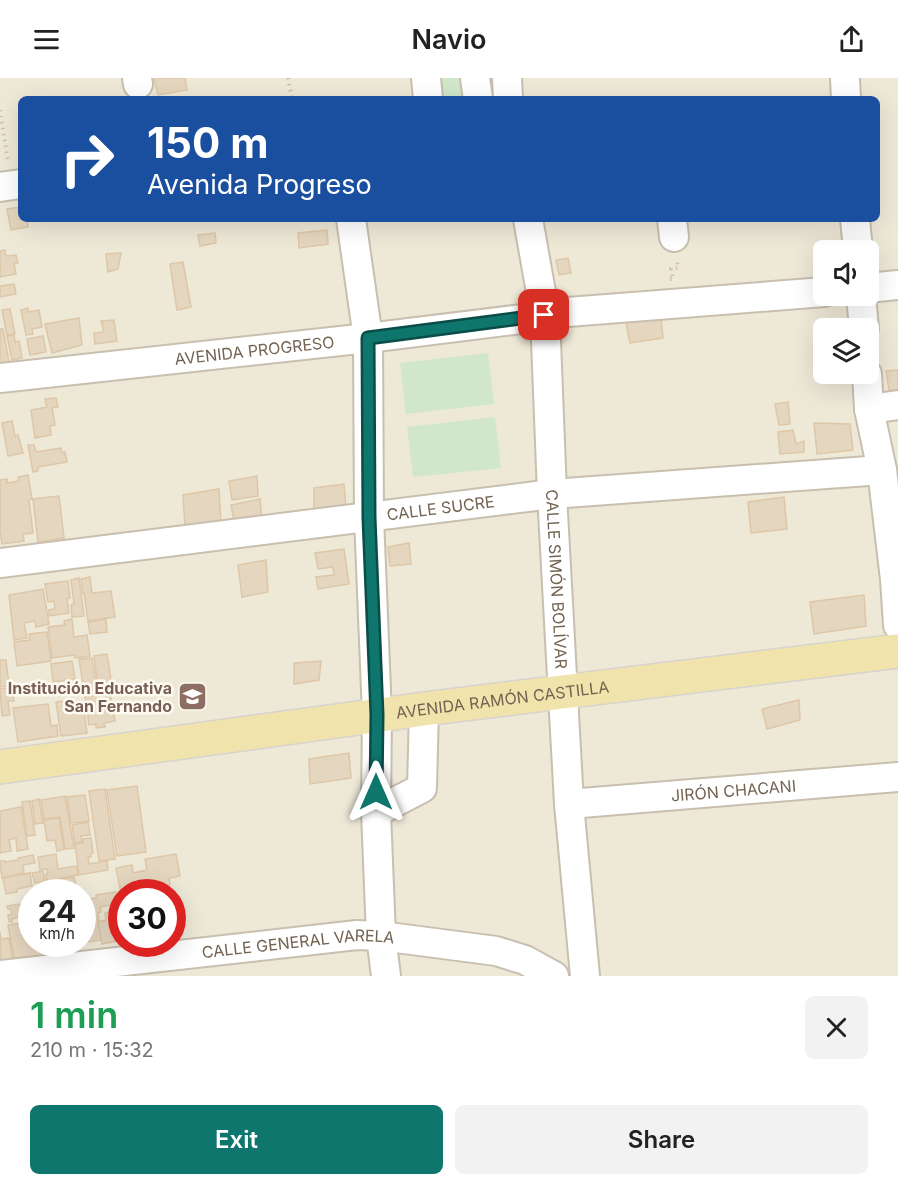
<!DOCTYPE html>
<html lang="en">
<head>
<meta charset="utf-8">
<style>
  :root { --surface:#fff; --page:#f2f2f2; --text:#222; --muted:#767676; --accent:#0f766e }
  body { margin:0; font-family:Inter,sans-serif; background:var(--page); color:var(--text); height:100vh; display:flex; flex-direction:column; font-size:22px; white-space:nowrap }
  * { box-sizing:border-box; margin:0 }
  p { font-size:20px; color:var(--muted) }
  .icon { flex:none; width:33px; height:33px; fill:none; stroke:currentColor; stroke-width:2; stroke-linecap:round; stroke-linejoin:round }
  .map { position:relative; height:898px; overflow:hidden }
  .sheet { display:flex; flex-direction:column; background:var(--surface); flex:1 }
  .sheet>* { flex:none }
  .top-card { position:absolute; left:18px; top:18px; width:862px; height:126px; border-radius:9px; box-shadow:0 6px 24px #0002; background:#1a4fa0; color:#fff; overflow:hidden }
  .tools { position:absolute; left:813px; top:162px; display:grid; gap:12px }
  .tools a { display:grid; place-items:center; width:66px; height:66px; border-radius:9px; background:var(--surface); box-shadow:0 6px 24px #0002; font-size:30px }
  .speed { position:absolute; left:18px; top:801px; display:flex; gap:12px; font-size:30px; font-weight:700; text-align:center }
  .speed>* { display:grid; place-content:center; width:78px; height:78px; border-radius:50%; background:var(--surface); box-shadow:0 6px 24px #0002; line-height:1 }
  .speed small { font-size:15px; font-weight:400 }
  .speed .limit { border:9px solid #d22; background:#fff; color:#111 }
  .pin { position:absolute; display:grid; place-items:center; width:51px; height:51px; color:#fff; margin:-26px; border-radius:12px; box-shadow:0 3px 9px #0006 }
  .me { position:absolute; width:66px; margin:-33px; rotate:0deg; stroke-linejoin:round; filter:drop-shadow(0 0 4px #0008) }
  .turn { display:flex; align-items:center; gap:21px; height:126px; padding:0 30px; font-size:27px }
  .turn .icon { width:78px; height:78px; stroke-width:2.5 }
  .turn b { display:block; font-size:42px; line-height:51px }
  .round { display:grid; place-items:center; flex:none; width:63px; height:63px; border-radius:9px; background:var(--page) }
  .summary { display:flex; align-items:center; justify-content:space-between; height:102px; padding:0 30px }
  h1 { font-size:36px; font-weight:600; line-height:45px; color:#1e9e55 }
  .primary-button { display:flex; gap:12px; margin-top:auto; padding:12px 30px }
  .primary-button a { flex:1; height:69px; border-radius:9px; background:var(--accent); color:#fff; font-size:24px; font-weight:600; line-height:69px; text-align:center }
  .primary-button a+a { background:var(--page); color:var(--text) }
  header { display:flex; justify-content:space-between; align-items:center; height:78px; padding:0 30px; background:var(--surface); font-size:27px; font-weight:600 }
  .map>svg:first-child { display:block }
</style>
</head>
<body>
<header><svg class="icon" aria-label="menu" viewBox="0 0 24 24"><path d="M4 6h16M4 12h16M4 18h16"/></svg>Navio<svg class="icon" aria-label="share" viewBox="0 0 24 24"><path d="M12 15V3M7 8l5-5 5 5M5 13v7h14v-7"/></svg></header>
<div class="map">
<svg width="898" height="898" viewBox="0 0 898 898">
  <rect width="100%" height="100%" fill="#faf7eb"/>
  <!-- residential -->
  <path fill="#eee8d7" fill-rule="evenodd" d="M0 0H898V898H0ZM21 21H878V141H21ZM824 172H868V218H824ZM824 250H868V296H824ZM32 814H82V866H32ZM122 814H172V866H122Z"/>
  <!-- green -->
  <g fill="#d0e7ca">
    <polygon points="434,0 464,0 467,21 436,21"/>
    <polygon points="488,275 494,326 406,336 400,285"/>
    <polygon points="495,339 501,390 413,399 407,349"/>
  </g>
  <!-- building -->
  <g fill="#e5d6bf" stroke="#ddc7a8" stroke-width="1.5">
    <polygon points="154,0 185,0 187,12 158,17"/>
    <polygon points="21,129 21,141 27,141 28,149 11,152 7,131"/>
    <polygon points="327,152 328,166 299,170 298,155"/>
    <polygon points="215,155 216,165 200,168 198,157"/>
    <polygon points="5,172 6,178 16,177 18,185 14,185 16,196 0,199 0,173"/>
    <polygon points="121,175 118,191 108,194 106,176"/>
    <polygon points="568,180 571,195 559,197 556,182"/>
    <polygon points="183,184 191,229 177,232 170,186"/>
    <polygon points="14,206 16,216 0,219 0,208"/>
    <polygon points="28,230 28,234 39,232 42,249 32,251 33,256 26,257 21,232"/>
    <polygon points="10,231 15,256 7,257 2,232"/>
    <polygon points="661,239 663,260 630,265 626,245"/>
    <polygon points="79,240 82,267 52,275 45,246"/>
    <polygon points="114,242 117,263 95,266 94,255 104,254 101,243"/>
    <polygon points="0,251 3,251 9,284 0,286"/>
    <polygon points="14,257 15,264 19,263 22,280 12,282 7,258"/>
    <polygon points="43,258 46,274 30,277 27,261"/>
    <polygon points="898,292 898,317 890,318 886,293"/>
    <polygon points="56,320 58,329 52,330 55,347 50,348 51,357 35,360 31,332 47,329 45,321"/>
    <polygon points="788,324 790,346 779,347 775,326"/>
    <polygon points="12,343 15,358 18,357 23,375 8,378 2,345"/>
    <polygon points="814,345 850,346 853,372 817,376"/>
    <polygon points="793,352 796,366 804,363 804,374 780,376 778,354"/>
    <polygon points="28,367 34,367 36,374 61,370 62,375 65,374 67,384 38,389 38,393 33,394"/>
    <polygon points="28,397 32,421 29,422 33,455 23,456 24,463 2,466 0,452 0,402 7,401 7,405 19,403 18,399"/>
    <polygon points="257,398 258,418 232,422 229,403"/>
    <polygon points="344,406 346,431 314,434 314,410"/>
    <polygon points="219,411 221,445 185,450 183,417"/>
    <polygon points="59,418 64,460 38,464 33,421"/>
    <polygon points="784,419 787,451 751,455 748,424"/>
    <polygon points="260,421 262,443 235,448 231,427"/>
    <polygon points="409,465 411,486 390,488 388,469"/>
    <polygon points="344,471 349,506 318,511 316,499 334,497 333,489 318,491 315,475"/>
    <polygon points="266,482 268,514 242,519 238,487"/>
    <polygon points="90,499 92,515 111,513 115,539 88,543 84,515 83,515 81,501"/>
    <polygon points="79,500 84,538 72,539 71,527 74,526 71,502"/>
    <polygon points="68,503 70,520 67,521 69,535 49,538 49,532 55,531 54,523 48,524 45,506"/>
    <polygon points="43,511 49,546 36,549 35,543 24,545 27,560 14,562 9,517"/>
    <polygon points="864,517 866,548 814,556 810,524"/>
    <polygon points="72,541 74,559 87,557 90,578 75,580 75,577 52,580 48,549 65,547 64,543"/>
    <polygon points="106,541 107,554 90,556 88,544"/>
    <polygon points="47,554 51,583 17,588 14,564 30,562 29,556"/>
    <polygon points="107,576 112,608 98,609 94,578"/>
    <polygon points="92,580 97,611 84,613 79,581"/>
    <polygon points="0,582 6,582 9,607 0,609"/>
    <polygon points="72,583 75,601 53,604 51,586"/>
    <polygon points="321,583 319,602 294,606 294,585"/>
    <polygon points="12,609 14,623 8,623 10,637 2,638 0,611"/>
    <polygon points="110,616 115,643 104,645 105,649 96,650 96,646 89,647 85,619"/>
    <polygon points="799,622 800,642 767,651 762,631"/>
    <polygon points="68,623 68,627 83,625 87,655 61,658 56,624"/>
    <polygon points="48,626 51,648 57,647 58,658 18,664 13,630"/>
    <polygon points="349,675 351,700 310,706 309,681"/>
    <polygon points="137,708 146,774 117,778 107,712"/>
    <polygon points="105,711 115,781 99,783 89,713"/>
    <polygon points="85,717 89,743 71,745 67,719"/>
    <polygon points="65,718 74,770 65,771 60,739 44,741 41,722"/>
    <polygon points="39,721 43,745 35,746 32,723"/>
    <polygon points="30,723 35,757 27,758 22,724"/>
    <polygon points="21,729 28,771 17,773 16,760 9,762 11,773 0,775 0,733"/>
    <polygon points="59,740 64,771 57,773 55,762 47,763 44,742"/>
    <polygon points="88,744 90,757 81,758 82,764 75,765 72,747"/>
    <polygon points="91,760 93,775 91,775 91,779 88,779 89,786 107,783 108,792 79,797 75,766 83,765 83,761"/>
    <polygon points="56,776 58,791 76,788 78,797 47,803 46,796 48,795 47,791 40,792 38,779"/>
    <polygon points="176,776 180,798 169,800 170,807 138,813 139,814 122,814 122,820 116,790 132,787 133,795 147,792 145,781"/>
    <polygon points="33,777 35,785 23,787 24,795 2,800 0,783 5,783 5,784 18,782 18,780"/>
    <polygon points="43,793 45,803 35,805 32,795"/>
    <polygon points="30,795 32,808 17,811 17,814 6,816 3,800"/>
    <polygon points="74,799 76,808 71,809 72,814 57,814 55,802"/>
    <polygon points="116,814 118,826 100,829 101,834 98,835 101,862 89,864 82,830 82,822 96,820 96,817"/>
    <polygon points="20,826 22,838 12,841 12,844 9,844 8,837 12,836 11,831 8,831 7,828"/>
    <polygon points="115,833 117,840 121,840 122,862 102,866 98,844 106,842 105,835"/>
    <polygon points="32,843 32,866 51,866 53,878 15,884 8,847"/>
    <polygon points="0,854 1,861 9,860 13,881 1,883"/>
    <polygon points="51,866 64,866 65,875 53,877"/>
  </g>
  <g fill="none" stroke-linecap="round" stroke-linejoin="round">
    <defs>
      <g id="minor">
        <polyline points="137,0 138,6"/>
        <polyline points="426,0 428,21"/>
        <polyline points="475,0 478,21"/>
        <polyline points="507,0 508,21"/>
        <polyline points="845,0 846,21"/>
        <polyline points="0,109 21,106"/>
        <polyline points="351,141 368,260 369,439 377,637 376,734 381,858 386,898"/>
        <path id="s1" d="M528 141 545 237 552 416 569 726 585 898"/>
        <polyline points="672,141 674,159"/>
        <polyline points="855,141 858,172"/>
        <polyline points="868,210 898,207"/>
        <polyline points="861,218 864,250"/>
        <polyline points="867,296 869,331 882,392 895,501 898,547"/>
        <path id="s2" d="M0 300 368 260 514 242 568 234 824 214"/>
        <polyline points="869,331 898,327"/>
        <path id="s3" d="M0 485 552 416 882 392"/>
        <path id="s4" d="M569 726 898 699"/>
        <polyline points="376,734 422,710 424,631"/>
        <path id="s5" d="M0 897 357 857 381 858 496 873 525 882 554 898"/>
      </g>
      <g id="major">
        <path id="s6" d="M0 689 424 631 898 573"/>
      </g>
    </defs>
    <!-- minor casing -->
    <use href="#minor" stroke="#c9bfaf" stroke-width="32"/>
    <!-- major casing -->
    <use href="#major" stroke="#d8d3ce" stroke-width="36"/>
    <!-- path -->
    <g stroke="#d2c0a9" stroke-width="4" stroke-dasharray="1.5 4.5" stroke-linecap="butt">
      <polyline points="288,0 292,21"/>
      <polyline points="0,32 8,84"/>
      <polyline points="670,201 673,201 671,191 678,190 677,181"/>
    </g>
    <!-- minor -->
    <use href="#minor" stroke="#fff" stroke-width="28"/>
    <!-- major -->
    <use href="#major" stroke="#f0e4ac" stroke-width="33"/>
  </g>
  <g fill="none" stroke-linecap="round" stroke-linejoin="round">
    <defs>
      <polyline id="route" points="376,714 377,637 369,440 368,260 544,237"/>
    </defs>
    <!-- route casing -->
    <use href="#route" stroke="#0a4d48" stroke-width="15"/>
    <!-- route -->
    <use href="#route" stroke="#0f766e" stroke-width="10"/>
  </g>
  <!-- icons -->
  <defs>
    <symbol id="school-square" viewBox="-11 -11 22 22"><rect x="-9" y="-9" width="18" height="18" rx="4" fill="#8d6e63" stroke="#fdfbf1"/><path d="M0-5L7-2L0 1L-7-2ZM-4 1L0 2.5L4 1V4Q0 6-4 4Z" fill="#fff"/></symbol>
  </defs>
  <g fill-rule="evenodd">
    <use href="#school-square" x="176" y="602" width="33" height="33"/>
  </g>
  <g text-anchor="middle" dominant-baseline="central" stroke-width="5" stroke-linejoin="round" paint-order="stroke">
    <!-- street labels -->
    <g font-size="16" fill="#736351" stroke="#fdfbf1">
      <text stroke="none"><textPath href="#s2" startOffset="256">AVENIDA PROGRESO</textPath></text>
      <text stroke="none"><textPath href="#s3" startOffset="444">CALLE SUCRE</textPath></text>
      <text stroke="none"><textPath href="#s1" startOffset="362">CALLE SIMÓN BOLÍVAR</textPath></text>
      <text stroke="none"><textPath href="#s6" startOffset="507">AVENIDA RAMÓN CASTILLA</textPath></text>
      <text stroke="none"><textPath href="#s4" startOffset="165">JIRÓN CHACANI</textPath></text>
      <text stroke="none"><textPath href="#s5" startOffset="300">CALLE GENERAL VARELA</textPath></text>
    </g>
    <!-- education labels -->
    <g font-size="16" font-weight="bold" fill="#785e54" stroke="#fdfbf1" text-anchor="end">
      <text x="172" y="610">Institución Educativa<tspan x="172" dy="18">San Fernando</tspan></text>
    </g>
  </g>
</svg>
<div class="tools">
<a><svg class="icon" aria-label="sound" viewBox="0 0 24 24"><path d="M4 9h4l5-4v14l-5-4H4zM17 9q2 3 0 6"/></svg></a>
<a><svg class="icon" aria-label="layers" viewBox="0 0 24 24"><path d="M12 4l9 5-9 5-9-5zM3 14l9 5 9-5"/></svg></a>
</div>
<div class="speed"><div>24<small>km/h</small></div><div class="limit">30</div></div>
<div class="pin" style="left:544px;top:237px;background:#d93025"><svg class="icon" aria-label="arrive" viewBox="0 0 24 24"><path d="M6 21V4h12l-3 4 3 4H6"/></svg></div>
<svg class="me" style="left:376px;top:714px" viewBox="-20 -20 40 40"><path d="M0-17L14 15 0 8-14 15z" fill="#0f766e" stroke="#fff" stroke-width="4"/></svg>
<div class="top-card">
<div class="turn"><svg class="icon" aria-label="right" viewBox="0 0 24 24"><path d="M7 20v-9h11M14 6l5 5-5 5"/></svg><div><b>150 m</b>Avenida Progreso</div></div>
</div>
</div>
<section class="sheet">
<div class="summary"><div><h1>1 min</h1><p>210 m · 15:32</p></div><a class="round"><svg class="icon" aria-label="close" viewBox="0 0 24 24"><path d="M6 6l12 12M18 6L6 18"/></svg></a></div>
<div class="primary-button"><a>Exit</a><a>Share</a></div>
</section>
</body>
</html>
